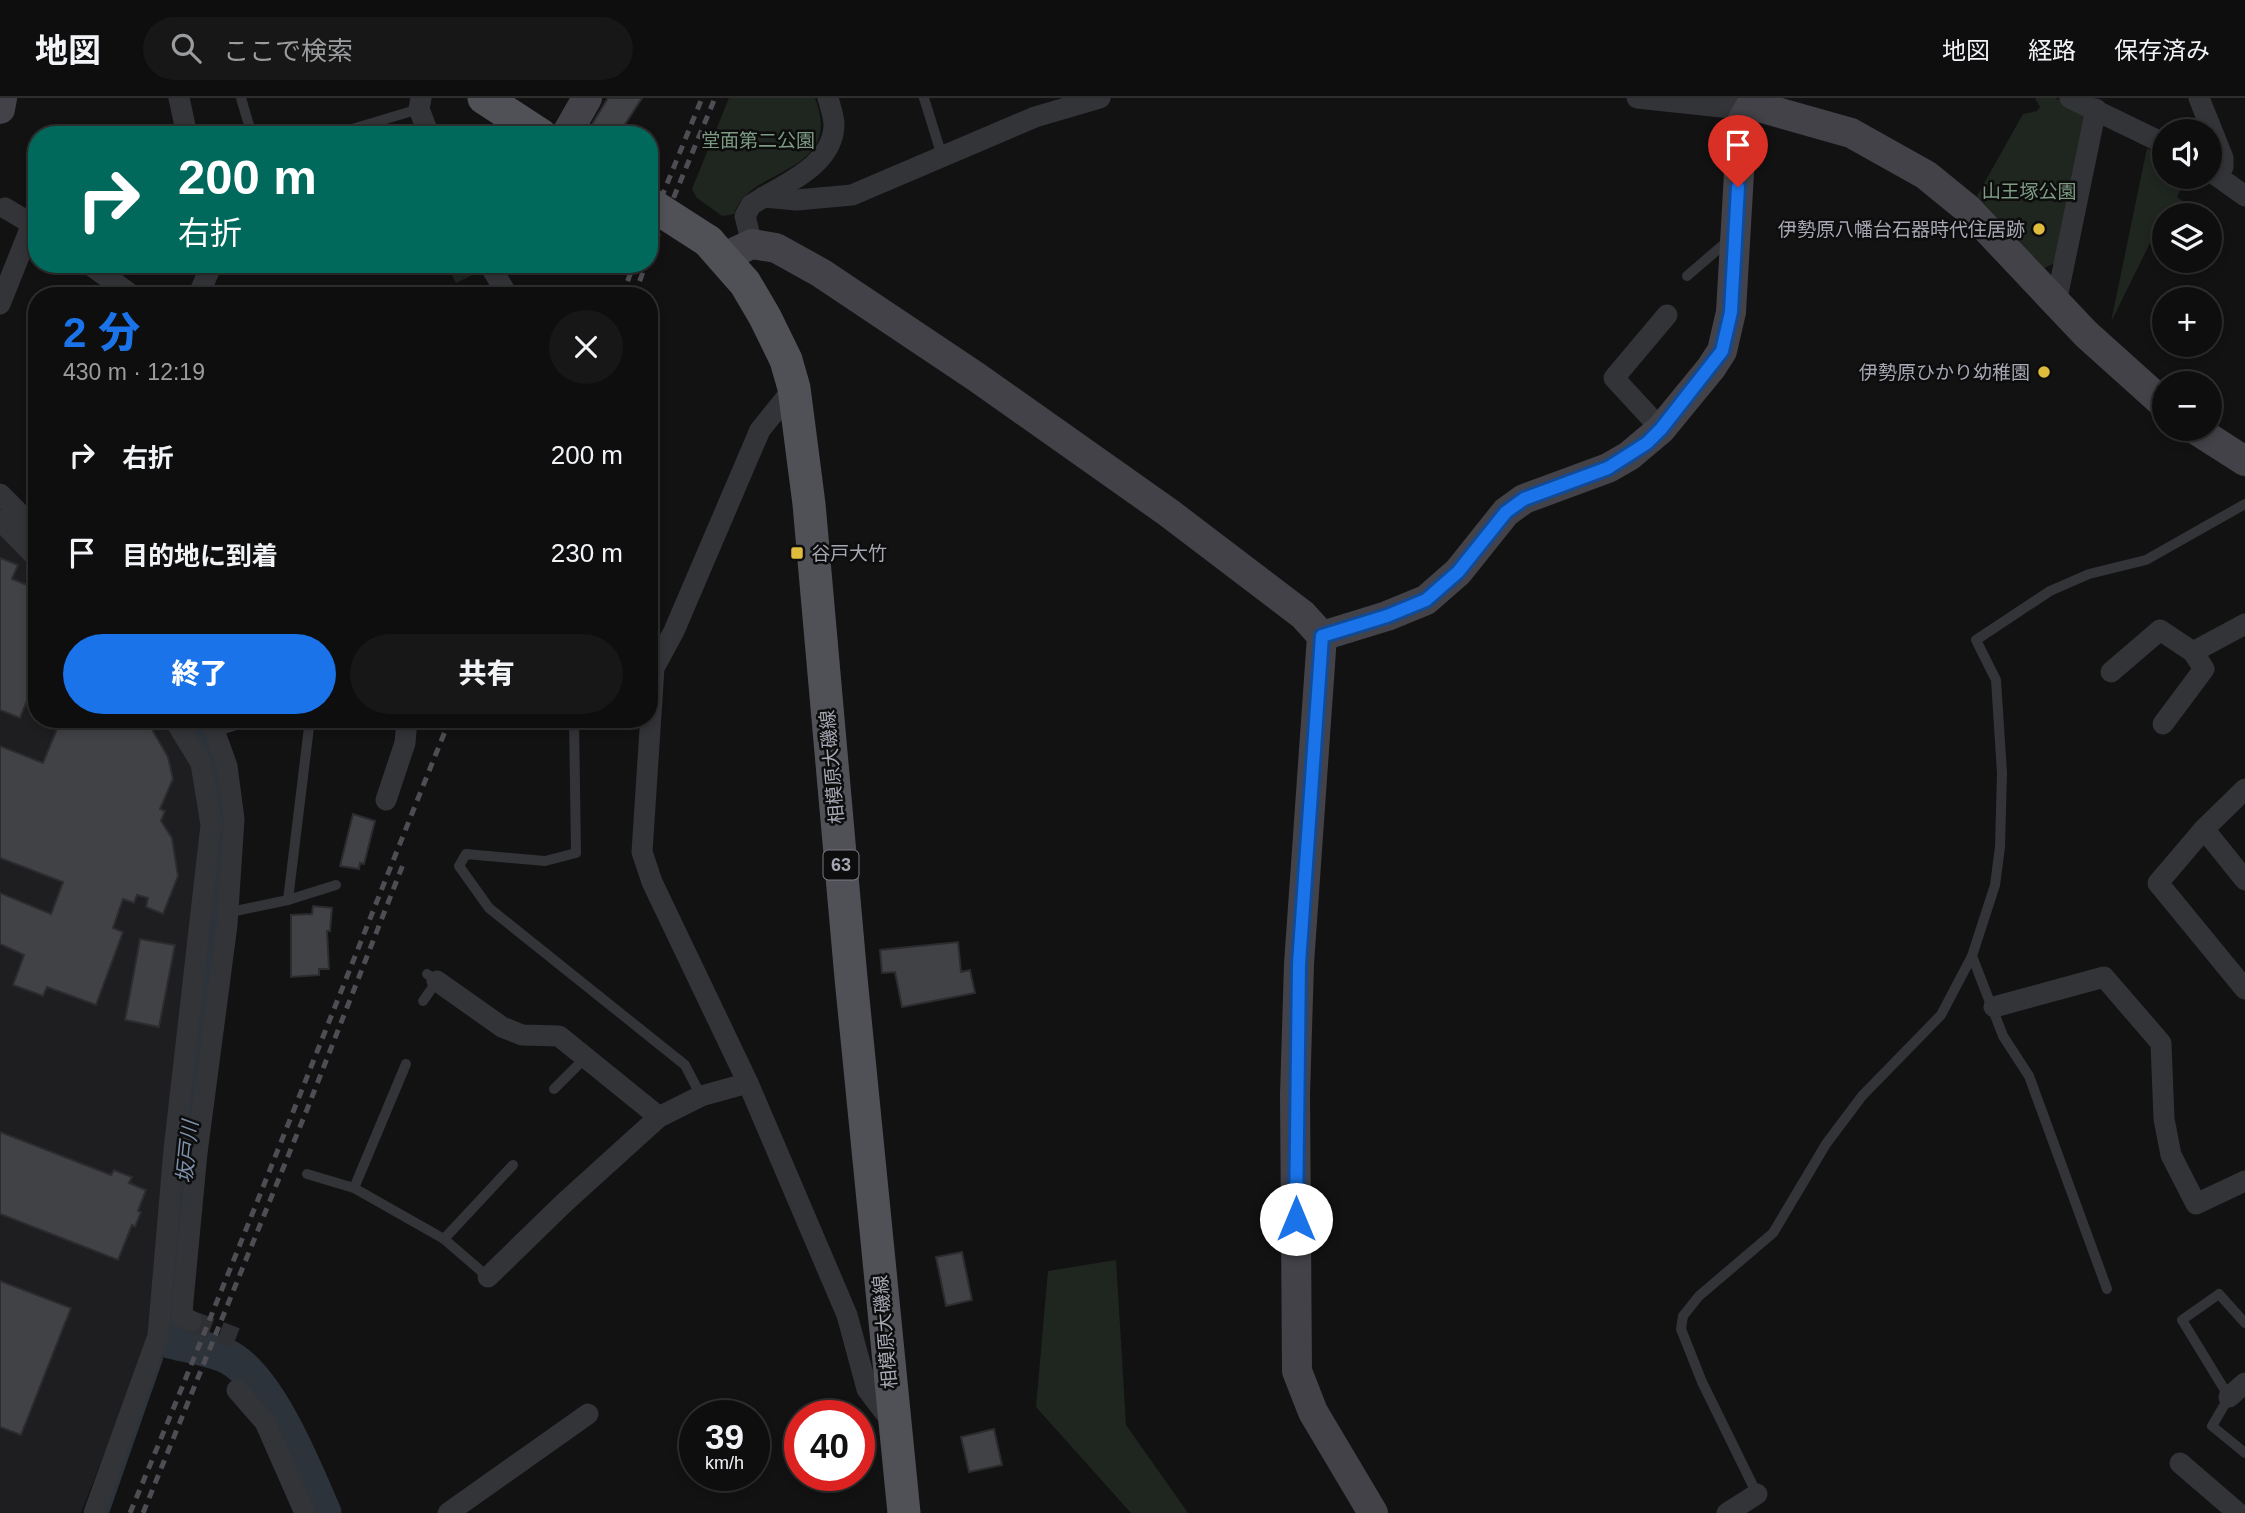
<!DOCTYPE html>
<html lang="ja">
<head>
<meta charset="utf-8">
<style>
  :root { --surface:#0e0e0e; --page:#171717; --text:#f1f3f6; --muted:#9b9c9e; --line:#2e2e2e; --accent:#1a73e8 }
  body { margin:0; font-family:Helvetica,"Noto Sans JP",sans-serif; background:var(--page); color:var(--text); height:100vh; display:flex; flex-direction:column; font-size:26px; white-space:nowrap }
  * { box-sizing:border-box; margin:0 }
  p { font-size:23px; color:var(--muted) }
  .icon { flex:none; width:38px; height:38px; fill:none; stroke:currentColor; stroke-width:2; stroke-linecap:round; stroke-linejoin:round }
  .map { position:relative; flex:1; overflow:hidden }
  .side { position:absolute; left:28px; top:189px; width:630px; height:441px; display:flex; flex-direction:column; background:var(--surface); border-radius:28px; box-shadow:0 4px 10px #0003,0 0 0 2px var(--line) }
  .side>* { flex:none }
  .guide { position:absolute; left:28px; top:28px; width:630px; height:147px; border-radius:28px; box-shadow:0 4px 10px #0003,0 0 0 2px var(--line); background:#00695c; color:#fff; overflow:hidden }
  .controls { position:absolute; left:2152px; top:21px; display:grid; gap:14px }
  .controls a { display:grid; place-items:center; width:70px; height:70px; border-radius:50%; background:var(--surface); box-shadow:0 4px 10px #0003,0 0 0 2px var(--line); font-size:35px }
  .speed { position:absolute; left:679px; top:1302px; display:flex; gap:14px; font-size:35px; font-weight:700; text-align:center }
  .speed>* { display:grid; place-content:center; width:91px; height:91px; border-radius:50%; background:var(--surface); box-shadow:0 4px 10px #0003,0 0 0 2px var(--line); line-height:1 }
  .speed small { font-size:18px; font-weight:400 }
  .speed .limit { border:10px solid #d22; background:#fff; color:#111 }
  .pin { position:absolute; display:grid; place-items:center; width:60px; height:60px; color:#fff; margin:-72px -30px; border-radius:50% 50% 50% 0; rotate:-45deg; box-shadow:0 0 7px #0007 }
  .pin .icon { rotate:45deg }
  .me { position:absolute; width:77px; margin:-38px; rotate:0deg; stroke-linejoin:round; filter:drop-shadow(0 0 5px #0008) }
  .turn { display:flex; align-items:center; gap:24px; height:147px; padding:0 35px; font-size:32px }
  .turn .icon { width:91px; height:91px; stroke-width:2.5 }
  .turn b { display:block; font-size:49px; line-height:60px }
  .round { display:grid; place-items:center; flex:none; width:74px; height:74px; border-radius:37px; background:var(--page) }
  .headline { display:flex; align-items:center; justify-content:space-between; height:119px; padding:0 35px }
  h1 { font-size:42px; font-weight:800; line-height:52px; color:var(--accent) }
  .cta { display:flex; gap:14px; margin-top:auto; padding:14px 35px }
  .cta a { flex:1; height:80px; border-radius:42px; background:var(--accent); color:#fff; font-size:28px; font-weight:800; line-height:80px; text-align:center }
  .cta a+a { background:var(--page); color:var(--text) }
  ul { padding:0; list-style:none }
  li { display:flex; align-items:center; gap:21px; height:98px; padding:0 35px }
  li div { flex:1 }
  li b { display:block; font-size:26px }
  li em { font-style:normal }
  header { display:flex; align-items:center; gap:42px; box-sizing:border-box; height:98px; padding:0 35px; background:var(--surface); border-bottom:2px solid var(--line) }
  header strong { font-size:33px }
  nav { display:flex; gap:38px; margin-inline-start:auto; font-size:24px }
  .search { width:490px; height:63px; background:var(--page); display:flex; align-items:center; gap:18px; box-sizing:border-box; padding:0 24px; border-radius:38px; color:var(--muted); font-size:26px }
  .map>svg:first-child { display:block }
</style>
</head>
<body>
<header>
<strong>地図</strong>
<div class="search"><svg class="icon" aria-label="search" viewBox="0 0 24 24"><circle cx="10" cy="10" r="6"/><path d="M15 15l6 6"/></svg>ここで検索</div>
<nav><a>地図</a><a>経路</a><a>保存済み</a></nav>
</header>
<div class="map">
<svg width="2245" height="1415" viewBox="0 0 2245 1415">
  <rect width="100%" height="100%" fill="#121213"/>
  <!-- built -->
  <polygon fill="#1e1e20" points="0,432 37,469 37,621 167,621 193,663 201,727 149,1243 81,1415 0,1415"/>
  <!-- green -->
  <g fill="#1f2620">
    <path d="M729 0H815C845 78 749 67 734 116L722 118 697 100 692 91Z"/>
    <polygon points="2035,0 2055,0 2082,12 2087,25 2057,164 2044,170 1977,98 2023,16 2037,13 2040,9"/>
    <polygon points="2147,50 2165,61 2165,79 2187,79 2177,99 2187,106 2181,117 2165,117 2165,142 2151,143 2111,224"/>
    <polygon points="446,166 482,166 485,171 456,185"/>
    <polygon points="1116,1162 1126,1327 1188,1415 1131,1415 1036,1309 1048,1173"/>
  </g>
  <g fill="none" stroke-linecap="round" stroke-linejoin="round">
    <!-- stream -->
    <polyline stroke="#2d333b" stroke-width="6" points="106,1415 160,1261"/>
    <!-- river -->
    <path stroke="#2d333b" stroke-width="35" d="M197 621 215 661 225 713 166 1242C185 1247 206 1250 224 1257 267 1274 306 1374 324 1415"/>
  </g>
  <!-- building -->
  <g fill="#414246" stroke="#2c2c2f" stroke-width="2">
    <polygon points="608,0 642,0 618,37 605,37 591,28"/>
    <polygon points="0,460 18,467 12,481 37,491 37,578 20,620 0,612"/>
    <polygon points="61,621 146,621 168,659 173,681 160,711 165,713 161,723 172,740 178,778 163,816 146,809 148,800 137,797 134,805 123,801 113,830 123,834 96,907 47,889 43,898 13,887 24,857 0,846 0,795 51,816 63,784 0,760 0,648 43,665"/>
    <polygon points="353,716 375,723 364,766 360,765 359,771 340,768"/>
    <polygon points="313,808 332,810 330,833 327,833 329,871 319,871 319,877 291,879 291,817 312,816"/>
    <polygon points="140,841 175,847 159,929 125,922"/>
    <polygon points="958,844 961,874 970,872 975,895 902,909 895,874 882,875 880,852"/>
    <polygon points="0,1034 111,1077 114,1072 132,1079 129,1085 146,1092 138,1113 141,1114 135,1129 132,1127 118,1162 0,1116"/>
    <polygon points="962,1154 972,1202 946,1208 936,1159"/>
    <polygon points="0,1183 71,1210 21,1337 0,1329"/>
    <polygon points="994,1331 1002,1367 969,1374 961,1339"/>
  </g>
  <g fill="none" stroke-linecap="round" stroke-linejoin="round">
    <!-- street-tunnel -->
    <polyline stroke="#2f3033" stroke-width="21" stroke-dasharray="21 10" stroke-linecap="butt" points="191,1223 236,1240"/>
    <!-- lane -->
    <g stroke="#333438" stroke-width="10">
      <polyline points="241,0 252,37"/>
      <polyline points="924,0 942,58"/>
      <polyline points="332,37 419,11"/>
      <polyline points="280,171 289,166"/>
      <polyline points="1687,178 1730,141"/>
      <polyline points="574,621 576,755 545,763 466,756 459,768 489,810 685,967 701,998"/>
      <polyline points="217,633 255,621"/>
      <polyline points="288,802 310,621"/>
      <polyline points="226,815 288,802 336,787"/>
      <polyline points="423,903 437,883 427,876"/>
      <polyline points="554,991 585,960"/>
      <polyline points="307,1076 354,1090 444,1141 488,1179"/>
      <polyline points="354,1090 406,966"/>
      <polyline points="444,1141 513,1067"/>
      <polyline points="2107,1191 2029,978 2003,938 1972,858 1995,787 2000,749 2002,675 1996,582 1976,542 2050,493 2089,476 2146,462 2245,406"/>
      <polyline points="2245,1225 2219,1196 2182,1222 2229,1299 2212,1328 2245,1355"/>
      <polyline points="1757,1396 1702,1284 1681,1231 1683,1218 1699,1198 1773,1135 1826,1046 1862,998 1941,917 1972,858"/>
    </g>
    <!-- street -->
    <g stroke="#333438" stroke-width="21">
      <polyline points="179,0 187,37"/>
      <polyline points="421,0 419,11 429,37"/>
      <polyline points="1637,0 1731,10 1752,7"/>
      <polyline points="2070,0 2165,46"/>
      <polyline points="2199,0 2223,60 2223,69 2217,78"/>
      <polyline points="2210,73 2245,98"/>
      <polyline points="763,99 797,102 852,97 1035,19 1100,0"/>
      <polyline points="5,110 37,129"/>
      <path d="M752 146 745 118 751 107C781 87 833 69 834 27 834 18 830 8 828 0"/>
      <polyline points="89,166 133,198"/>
      <polyline points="489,166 508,198"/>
      <polyline points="198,198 212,166"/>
      <polyline points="2056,205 2096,11"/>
      <polyline points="0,206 32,126"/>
      <polyline points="794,290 760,332 674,533 654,570 642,754 652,784 748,985 847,1217 867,1291 893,1325"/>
      <polyline points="1661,331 1614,280 1667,217"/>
      <polyline points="0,396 37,433"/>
      <polyline points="0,422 37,460"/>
      <polyline points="2111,574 2160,532 2193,554 2245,526"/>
      <polyline points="2163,626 2204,571 2193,554"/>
      <polyline points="2245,691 2204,731 2158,785 2245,891"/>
      <polyline points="386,702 405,645 407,621"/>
      <polyline points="2204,731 2245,782"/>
      <polyline points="437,883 502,929 522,937 559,938 659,1019"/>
      <polyline points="1994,909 2104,879 2161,945 2164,1021 2171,1057 2196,1106 2245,1083"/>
      <polyline points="488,1179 564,1105 659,1019 701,998 748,985"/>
      <polyline points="191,1223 182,1219 183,1203 197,1055 227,827 234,721 227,668 210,621"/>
      <polyline points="237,1292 265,1324 305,1415"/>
      <polyline points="2229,1299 2245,1285"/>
      <polyline points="2180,1365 2238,1415"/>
      <polyline points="94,1415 158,1238 174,1052 211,727 201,665 174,621"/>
      <polyline points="448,1415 588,1316"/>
      <polyline points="1727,1415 1757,1396"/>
    </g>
    <!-- secondary -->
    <g stroke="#424248" stroke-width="30">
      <polyline points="1752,7 1851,35 1926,77 1969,112 2086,236 2165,307"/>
      <polyline points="0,11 2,0"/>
      <polyline points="566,37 587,0"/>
      <polyline points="724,159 752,146 776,150 821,175 975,278 1169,415 1303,517 1322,538 1299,866 1295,997 1297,1273 1313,1314 1373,1415"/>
      <polyline points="2195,331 2245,363"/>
      <polyline points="1322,538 1387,518 1426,502 1458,474 1506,414 1524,401 1608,370 1629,358 1661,331 1711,270 1722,253 1731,214 1742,23 1755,0"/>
    </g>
    <!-- primary -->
    <g stroke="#505057" stroke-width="33">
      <polyline points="484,0 541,37"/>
      <polyline points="708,143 745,185 765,219 786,262 794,290 809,406 851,880 904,1415"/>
    </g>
    <!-- rail -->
    <g stroke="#4d4d53" stroke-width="5" stroke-dasharray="9 7" stroke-linecap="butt">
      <polyline points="649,130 702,0"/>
      <polyline points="649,159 715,0"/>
      <polyline points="622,198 634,166"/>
      <polyline points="634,198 646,166"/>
      <path d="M130 1415C240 1152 343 886 450 621"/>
      <polyline points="143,1415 308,1009 404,764"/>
    </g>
    <!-- primary-bridge -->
    <polyline stroke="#505057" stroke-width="33" points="649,105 708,143"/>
  </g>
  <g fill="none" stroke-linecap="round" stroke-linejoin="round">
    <defs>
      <polyline id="route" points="1296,1121 1299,866 1322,538 1387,518 1426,502 1458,474 1506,414 1524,401 1608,370 1647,345 1661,331 1722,253 1731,214 1738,89"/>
    </defs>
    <!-- route casing -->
    <use href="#route" stroke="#114b97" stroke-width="18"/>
    <!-- route -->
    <use href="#route" stroke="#1a73e8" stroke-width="12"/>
  </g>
  <!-- markers -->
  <g fill="#e0bc3d" stroke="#0d0d0e" stroke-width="2.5">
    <circle cx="2039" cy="131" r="7"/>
    <circle cx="2044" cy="274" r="7"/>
    <rect x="790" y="448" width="14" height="14" rx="3.5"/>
  </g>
  <g text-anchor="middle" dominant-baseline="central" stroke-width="5" stroke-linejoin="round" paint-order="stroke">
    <!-- shield labels -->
    <rect fill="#0d0d0e" stroke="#777982" stroke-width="2" x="823.5" y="752.5" width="35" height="29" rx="5"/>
    <g font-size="18" font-weight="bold" fill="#a5a7b3">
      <text x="841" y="767">63</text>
    </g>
    <!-- park labels -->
    <g font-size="19" fill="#7d9c83" stroke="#0d0d0e">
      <text x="758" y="42">堂面第二公園</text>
      <text x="2029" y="93">山王塚公園</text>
    </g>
    <!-- poi labels -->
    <g font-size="19" fill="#a5a7b3" stroke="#0d0d0e" text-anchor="end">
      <text x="2025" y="131">伊勢原八幡台石器時代住居跡</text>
      <text x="2030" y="274">伊勢原ひかり幼稚園</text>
      <text x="811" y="455" text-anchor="start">谷戸大竹</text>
    </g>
    <!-- street labels -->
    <g font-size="19" fill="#a5a7b3" stroke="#0d0d0e">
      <text transform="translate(832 669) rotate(-95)">相模原大磯線</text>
      <text transform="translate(885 1234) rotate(-95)">相模原大磯線</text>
    </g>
    <!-- water labels -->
    <g font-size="21" font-style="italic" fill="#7e91ab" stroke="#0d0d0e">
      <text transform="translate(187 1054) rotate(-84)">坂戸川</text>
    </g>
  </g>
</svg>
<div class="controls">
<a><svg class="icon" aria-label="sound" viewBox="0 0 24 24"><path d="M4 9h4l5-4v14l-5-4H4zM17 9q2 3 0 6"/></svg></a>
<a><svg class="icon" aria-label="layers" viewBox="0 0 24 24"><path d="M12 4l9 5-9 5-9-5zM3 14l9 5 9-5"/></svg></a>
<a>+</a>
<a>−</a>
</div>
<div class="speed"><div>39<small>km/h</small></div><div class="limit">40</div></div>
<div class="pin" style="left:1738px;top:89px;background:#d93025"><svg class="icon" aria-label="arrive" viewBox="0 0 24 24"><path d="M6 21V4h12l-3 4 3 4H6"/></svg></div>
<svg class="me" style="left:1296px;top:1121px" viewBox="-20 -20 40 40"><circle r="19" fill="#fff"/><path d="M0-13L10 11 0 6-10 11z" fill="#1a73e8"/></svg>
<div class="guide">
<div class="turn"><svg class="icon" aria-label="right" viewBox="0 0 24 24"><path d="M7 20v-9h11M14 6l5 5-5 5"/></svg><div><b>200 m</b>右折</div></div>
</div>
<section class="side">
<div class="headline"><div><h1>2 分</h1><p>430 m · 12:19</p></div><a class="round"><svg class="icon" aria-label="close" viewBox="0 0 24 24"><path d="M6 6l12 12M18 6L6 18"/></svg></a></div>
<ul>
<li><svg class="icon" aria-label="right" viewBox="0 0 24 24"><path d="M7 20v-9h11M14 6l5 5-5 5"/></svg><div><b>右折</b></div><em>200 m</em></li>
<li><svg class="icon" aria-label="arrive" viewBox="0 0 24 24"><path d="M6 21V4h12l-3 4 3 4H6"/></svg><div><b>目的地に到着</b></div><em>230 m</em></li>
</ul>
<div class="cta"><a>終了</a><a>共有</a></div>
</section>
</div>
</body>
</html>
